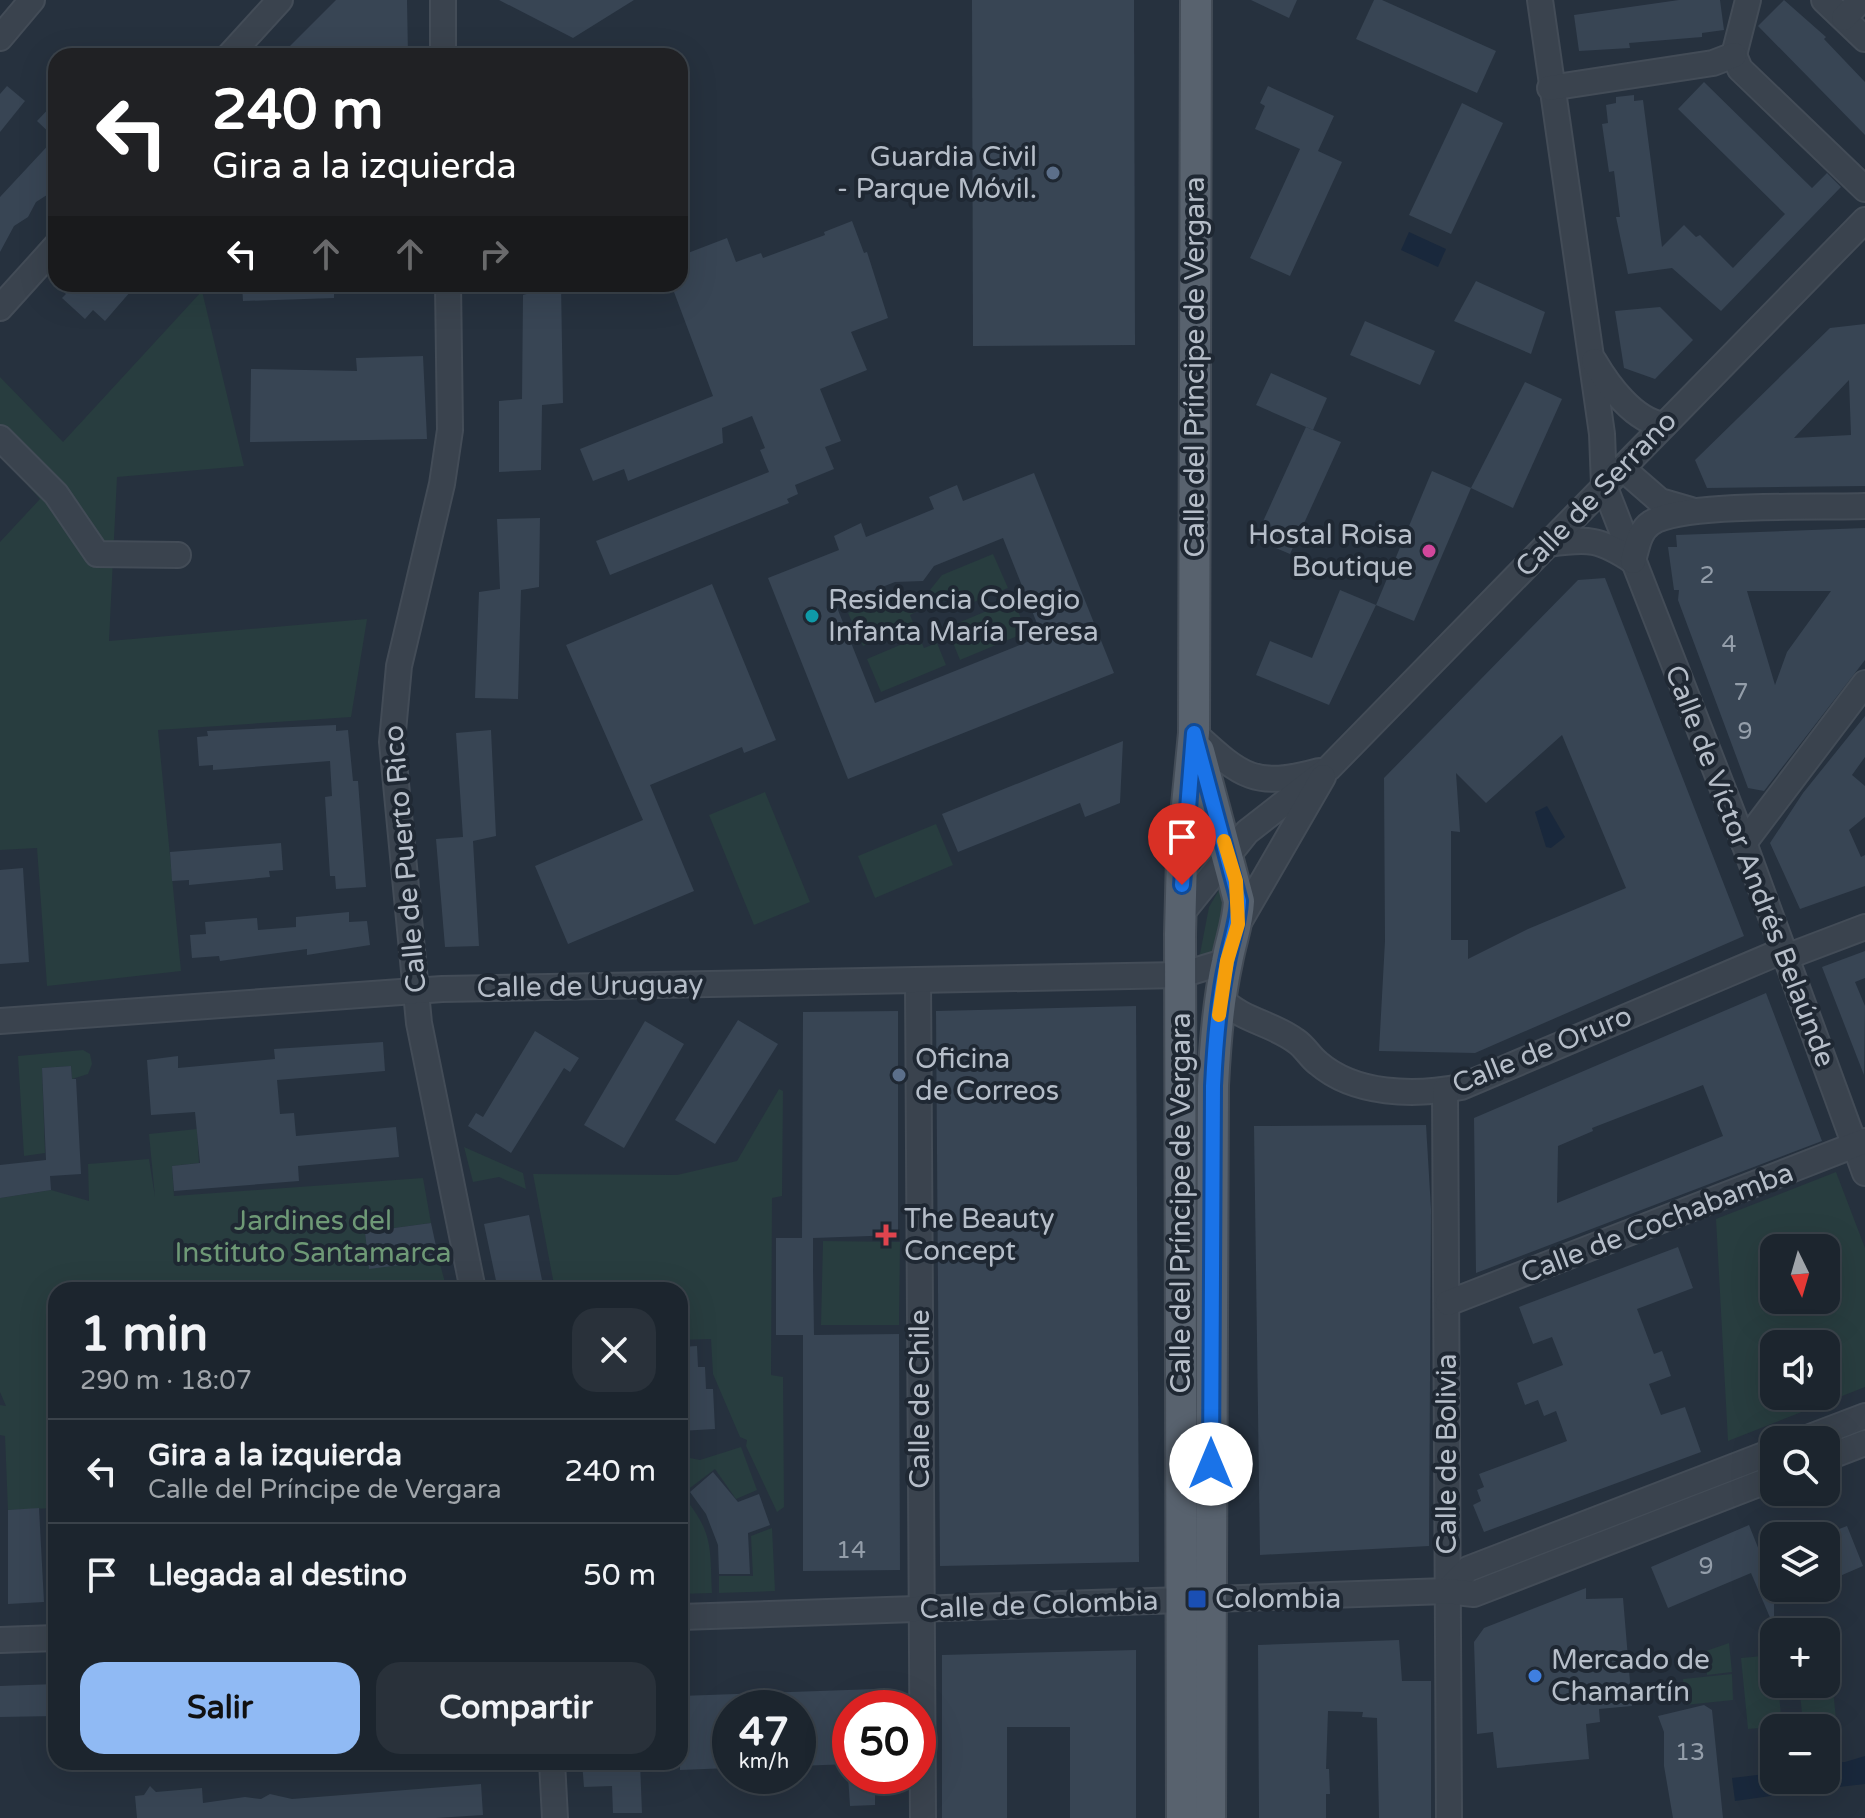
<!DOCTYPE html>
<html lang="es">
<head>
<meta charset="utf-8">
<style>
  :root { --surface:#1c252e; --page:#29313a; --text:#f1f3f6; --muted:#a0a5aa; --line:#3a424a; --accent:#90baf4 }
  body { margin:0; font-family:"Varela Round",sans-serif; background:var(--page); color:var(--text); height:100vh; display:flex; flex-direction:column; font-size:30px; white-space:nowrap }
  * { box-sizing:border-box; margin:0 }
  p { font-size:26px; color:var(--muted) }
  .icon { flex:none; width:44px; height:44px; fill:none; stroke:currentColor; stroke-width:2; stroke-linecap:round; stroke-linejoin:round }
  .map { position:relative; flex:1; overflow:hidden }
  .drawer { position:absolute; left:48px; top:1282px; width:640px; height:488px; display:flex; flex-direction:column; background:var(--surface); border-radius:24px; box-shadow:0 8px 32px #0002,0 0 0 2px var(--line) }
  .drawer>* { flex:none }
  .hud { position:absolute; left:48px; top:48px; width:640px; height:244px; border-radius:24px; box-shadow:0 8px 32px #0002,0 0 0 2px var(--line); background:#202124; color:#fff; overflow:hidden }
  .needle { width:52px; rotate:175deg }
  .controls { position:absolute; left:1760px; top:1234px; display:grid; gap:16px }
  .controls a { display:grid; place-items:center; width:80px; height:80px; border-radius:16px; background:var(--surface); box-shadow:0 8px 32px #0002,0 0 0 2px var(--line); font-size:40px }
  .speed { position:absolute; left:712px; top:1690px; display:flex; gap:16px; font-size:40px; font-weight:700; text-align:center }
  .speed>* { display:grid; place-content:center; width:104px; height:104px; border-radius:50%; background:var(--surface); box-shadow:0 8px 32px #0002,0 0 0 2px var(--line); line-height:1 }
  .speed small { font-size:20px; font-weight:400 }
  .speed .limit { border:12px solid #d22; background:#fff; color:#111 }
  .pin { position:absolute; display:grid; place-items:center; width:68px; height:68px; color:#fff; margin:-82px -34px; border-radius:50% 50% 50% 0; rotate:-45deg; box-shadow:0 0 8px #0007 }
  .pin .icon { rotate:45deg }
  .me { position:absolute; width:88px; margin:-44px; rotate:0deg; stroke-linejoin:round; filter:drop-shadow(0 0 6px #0008) }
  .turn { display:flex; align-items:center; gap:28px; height:168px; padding:0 32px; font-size:36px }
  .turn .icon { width:104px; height:104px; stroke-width:2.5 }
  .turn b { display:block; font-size:56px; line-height:68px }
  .lanes { display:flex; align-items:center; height:76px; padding:0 32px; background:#0003; justify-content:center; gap:40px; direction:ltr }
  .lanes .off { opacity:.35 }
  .round { display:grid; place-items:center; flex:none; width:84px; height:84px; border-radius:24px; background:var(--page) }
  .summary { display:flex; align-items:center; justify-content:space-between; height:136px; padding:0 32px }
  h1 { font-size:48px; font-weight:700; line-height:60px }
  .primary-button { display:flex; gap:16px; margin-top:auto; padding:16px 32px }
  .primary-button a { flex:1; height:92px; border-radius:24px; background:var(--accent); color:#111; font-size:32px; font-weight:700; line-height:92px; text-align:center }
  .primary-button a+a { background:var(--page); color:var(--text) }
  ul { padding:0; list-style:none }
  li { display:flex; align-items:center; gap:24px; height:104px; padding:0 32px; border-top:2px solid var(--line) }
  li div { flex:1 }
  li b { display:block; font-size:30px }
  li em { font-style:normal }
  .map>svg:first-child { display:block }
</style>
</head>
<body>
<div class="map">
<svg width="1865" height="1818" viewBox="0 0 1865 1818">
  <rect width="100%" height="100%" fill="#26313e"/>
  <!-- green -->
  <g fill="#283d3f" fill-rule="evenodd">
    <polygon points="202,291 244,466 117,477 109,641 367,619 351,717 158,730 181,971 47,986 37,848 0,850 0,542 40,499 0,454 0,377 63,442"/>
    <polygon points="993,554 1008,588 952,611 947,600 936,604 930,590 942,575"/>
    <polygon points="897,592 915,597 920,610 910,615 914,625 863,646 848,613"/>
    <polygon points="1013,600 1027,632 960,660 951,638 962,633 958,623"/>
    <polygon points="919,637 924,648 937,643 946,665 881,692 867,659"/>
    <polygon points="765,792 810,902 754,925 709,815"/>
    <polygon points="936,824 953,865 875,898 858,856"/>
    <path d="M1222 885C1228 912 1230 949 1199 959L1209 907Z"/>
    <polygon points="83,1050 90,1054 92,1064 88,1074 72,1079 71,1066 42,1068 45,1153 24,1156 18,1056"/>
    <polygon points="779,1089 783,1091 782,1196 772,1198 771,1375 783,1377 784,1507 777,1512 746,1446 747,1440 740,1437 713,1374 711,1339 680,1340 680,1290 555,1290 533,1174 677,1175 737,1161"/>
    <polygon points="197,1129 199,1163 172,1166 174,1196 423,1178 431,1223 365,1232 369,1268 439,1260 447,1290 56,1290 56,1508 8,1510 5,1436 0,1435 0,1405 6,1406 0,1392 0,1198 51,1190 89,1201 88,1164 149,1159 155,1197 149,1134"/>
    <polygon points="464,1147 523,1173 526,1189 499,1177 473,1182"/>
    <path d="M1836 1172 1865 1248V1387L1728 1441 1716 1219ZM1826 1248V1300H1774V1248ZM1826 1344V1396H1774V1344Z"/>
    <polygon points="823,1241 900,1242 899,1325 821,1325"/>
    <path d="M741 1447 757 1490 736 1499 715 1469 682 1494C713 1533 710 1544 712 1593L680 1594V1554L685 1551 680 1542V1456L700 1460Z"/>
    <polygon points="772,1528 775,1591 719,1593 719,1576 753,1576 751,1536"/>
    <polygon points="1729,1643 1732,1672 1707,1675 1706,1651"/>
    <polygon points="1829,1648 1836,1719 1803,1723 1799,1684 1826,1684"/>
    <polygon points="1774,1655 1774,1684 1778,1684 1782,1726 1748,1729 1741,1658"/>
    <polygon points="1732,1674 1733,1700 1685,1705 1683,1679"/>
  </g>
  <!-- water -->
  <g fill="#19283c">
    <polygon points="1409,232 1446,249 1438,267 1401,250"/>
    <polygon points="1547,806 1565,837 1551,848 1546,847 1535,812"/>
    <polygon points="1865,1756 1865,1784 1821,1789 1821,1780 1826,1780 1826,1762 1845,1762"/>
    <polygon points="1774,1773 1774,1780 1779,1780 1778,1795 1735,1801 1732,1778"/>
  </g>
  <!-- building -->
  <g fill="#384554" fill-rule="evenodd">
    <polygon points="336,0 407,0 408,56 280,56"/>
    <polygon points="499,0 634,0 573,38"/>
    <polygon points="972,0 1134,0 1135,345 973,346"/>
    <polygon points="1251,0 1297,0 1289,18"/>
    <polygon points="1374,0 1382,0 1496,51 1477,93 1356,39"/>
    <polygon points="1679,0 1720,0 1724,30 1702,33 1702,37 1629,43 1630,48 1579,51 1574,15"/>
    <polygon points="1784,0 1826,37 1824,39 1865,82 1865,135 1758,26"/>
    <polygon points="1704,82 1812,188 1827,173 1841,187 1721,311 1672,268 1628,274 1616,217 1620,217 1614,171 1609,172 1602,124 1608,123 1606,105 1616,103 1616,97 1634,95 1634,101 1643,100 1662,247 1684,225 1696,237 1700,235 1733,268 1785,214 1678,109"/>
    <polygon points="7,86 25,101 0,132 0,94"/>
    <polygon points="1268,86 1334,116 1318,151 1342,162 1290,276 1250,258 1300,149 1255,129 1265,106 1260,103"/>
    <polygon points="56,101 56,182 50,193 36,202 28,217 14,226 0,252 0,197 55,138 37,121"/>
    <polygon points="1462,103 1503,123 1451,234 1409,215"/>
    <polygon points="852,221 864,253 867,252 888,318 851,332 867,370 820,389 841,441 825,447 834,469 795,485 798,494 787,499 789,503 610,575 596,541 769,472 760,450 765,448 752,416 722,428 723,443 628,481 624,469 593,481 580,449 713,396 671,284 680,284 680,256 727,238 736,262 761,253 763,258 825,235 824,232"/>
    <polygon points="1476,281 1545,312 1531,354 1454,321"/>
    <polygon points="56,284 137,284 105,321 93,310 85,319 62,298 66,294"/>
    <polygon points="242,284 334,284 334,298 243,301"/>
    <polygon points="537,284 561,284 563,403 542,405 541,470 499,472 499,401 522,399 523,295 537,291"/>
    <polygon points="1660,307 1693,340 1655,379 1624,368 1615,311"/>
    <polygon points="1365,321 1435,351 1420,385 1350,355"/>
    <path d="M1865 324V486L1707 488 1695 460 1830 328ZM1849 380 1851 435 1794 438Z"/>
    <polygon points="423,356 427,439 250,442 251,369 357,371 356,358"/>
    <polygon points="1271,373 1327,398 1313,430 1256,405"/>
    <polygon points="1525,382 1562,399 1513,508 1471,488"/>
    <polygon points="1306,427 1341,442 1290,554 1255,539"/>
    <polygon points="1432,471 1471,488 1414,621 1376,605"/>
    <path d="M1034 473 1114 673 848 779 768 578 839 550 834 536 861 523 866 537 934 509 929 497 957 485 963 501ZM1003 538 1042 636 875 703 836 605 895 582 923 581 934 566Z"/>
    <polygon points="540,518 539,587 521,590 518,699 475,698 479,592 500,589 497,519"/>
    <path d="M1865 528V660L1764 791 1748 788 1678 600 1679 590H1674L1668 547H1677L1676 535ZM1747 591H1831L1787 652 1775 685Z"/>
    <path d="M1605 578 1744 936 1475 1053 1379 1051 1385 941 1384 778 1578 580ZM1562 735 1626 888 1528 929 1468 959V940H1451V831L1460 832 1456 773 1486 803Z"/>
    <polygon points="712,584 776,740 744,753 742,747 650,785 694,891 568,944 535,866 643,820 566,645"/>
    <polygon points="1340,590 1376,605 1329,705 1256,675 1270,641 1312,658"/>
    <polygon points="1865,716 1865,757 1852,775 1865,786 1865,817 1849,830 1861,857 1865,855 1865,886 1800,909 1770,843 1803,793"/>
    <polygon points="336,725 336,731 348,730 353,781 358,781 366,887 336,889 335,876 330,876 325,797 332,796 330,761 213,770 213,765 199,766 197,737 208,736 207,731"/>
    <polygon points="491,730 496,836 473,841 479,946 445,947 436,839 463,837 456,733"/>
    <polygon points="1123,741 1120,803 1085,817 1080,803 958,852 942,814"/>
    <polygon points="281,843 283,870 269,871 270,877 189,885 189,880 172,881 170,852"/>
    <polygon points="23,868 29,962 0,964 0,870"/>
    <polygon points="349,912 349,922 367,921 370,945 307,955 307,949 220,961 219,956 192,958 190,935 206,934 205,922 257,918 258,930 296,927 296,917"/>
    <polygon points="1865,951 1865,978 1855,982 1865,1006 1864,1075 1822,967"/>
    <path d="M1766 993 1822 1141 1476 1273 1474 1118ZM1703 1085 1723 1136 1557 1203 1558 1146 1593 1131 1592 1128Z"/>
    <polygon points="1136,1006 1139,1562 940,1566 936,1011"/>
    <polygon points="898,1011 898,1235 813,1238 813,1269 814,1335 899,1334 900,1570 803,1571 803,1335 776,1335 776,1238 802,1238 803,1012"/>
    <polygon points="738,1020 778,1044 715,1144 675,1120"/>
    <polygon points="645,1021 684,1044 624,1148 584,1125"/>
    <polygon points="535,1031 579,1058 570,1072 564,1068 511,1153 468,1126 476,1113 483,1117"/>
    <polygon points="383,1042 385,1071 277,1080 280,1114 294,1113 296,1136 396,1127 399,1157 298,1166 299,1181 174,1191 172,1166 200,1163 195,1112 151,1115 147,1060 178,1056 178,1068 275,1059 274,1049"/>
    <polygon points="71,1066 72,1079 76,1079 81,1174 50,1176 51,1190 0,1198 0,1165 46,1160 42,1068"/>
    <polygon points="1426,1125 1431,1209 1429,1546 1260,1555 1254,1126"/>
    <polygon points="529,1215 544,1290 498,1290 484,1224"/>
    <polygon points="431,1223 439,1260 369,1269 365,1232"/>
    <polygon points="1678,1247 1693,1288 1637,1309 1654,1354 1662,1351 1671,1376 1649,1384 1661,1415 1685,1407 1701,1452 1484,1532 1473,1505 1481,1501 1477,1490 1484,1487 1479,1474 1567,1441 1556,1411 1544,1416 1538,1400 1525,1405 1517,1383 1563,1365 1552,1337 1533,1344 1519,1307"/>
    <polygon points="697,1346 698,1367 705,1367 706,1389 713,1389 715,1429 680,1431 680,1347"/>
    <polygon points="713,1472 738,1502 759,1494 770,1525 748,1533 750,1574 719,1574 718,1545 706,1514 690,1492"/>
    <polygon points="39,1508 44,1602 8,1604 8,1510"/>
    <polygon points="1749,1525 1763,1560 1774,1556 1774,1588 1811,1588 1774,1604 1774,1627 1751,1573 1668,1608 1651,1567"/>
    <polygon points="1847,1526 1863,1566 1826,1582 1826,1534"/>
    <polygon points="1586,1588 1586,1599 1623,1598 1632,1706 1599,1709 1600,1722 1586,1724 1589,1759 1497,1768 1493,1732 1477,1734 1474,1642 1484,1628"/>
    <polygon points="1399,1640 1402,1681 1431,1681 1431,1818 1379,1818 1377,1718 1362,1717 1363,1712 1328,1711 1326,1769 1329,1769 1330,1794 1326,1794 1326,1818 1259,1818 1258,1645"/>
    <polygon points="1136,1650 1136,1818 1070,1818 1070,1727 1007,1727 1007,1818 942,1818 942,1655"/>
    <polygon points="56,1684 56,1716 0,1717 0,1686"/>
    <polygon points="876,1689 876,1708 850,1708 850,1764 798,1766 798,1708 730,1708 730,1768 680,1770 680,1696"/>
    <polygon points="1704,1705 1712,1710 1723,1818 1673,1818 1664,1766 1664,1732 1658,1716"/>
    <polygon points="582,1762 640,1762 642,1813 613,1813 612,1786 584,1787"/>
    <polygon points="848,1776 875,1776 875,1805 850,1806"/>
    <polygon points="481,1784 483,1815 436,1818 137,1818 135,1796 144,1795 150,1786 156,1792 202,1788 203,1803 245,1797 261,1799 270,1794 292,1799"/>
  </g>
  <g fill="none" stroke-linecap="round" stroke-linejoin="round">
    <defs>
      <g id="minor">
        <polyline points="443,0 443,56"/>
        <polyline points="1540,0 1602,434 1604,485 1744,843 1865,1173"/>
        <polyline points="1824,0 1865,39"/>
        <polyline points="1844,18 1861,0"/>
        <polyline points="0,38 32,0"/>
        <polyline points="1734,55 1740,69 1865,189"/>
        <polyline points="1734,55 1748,0"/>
        <polyline points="229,56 280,0"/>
        <polyline points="1550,88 1713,63 1734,55"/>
        <polyline points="448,284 450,430 442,484 399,666 392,742 419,1023 473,1290"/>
        <polyline points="0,308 56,246"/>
        <path d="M1594 361C1608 385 1634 421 1664 425"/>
        <polyline points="0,438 56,494 97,554 178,555"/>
        <polyline points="1622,468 1660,501 1691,510"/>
        <path d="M1549 544C1589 538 1600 539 1633 561"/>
        <path d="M1633 561C1637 547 1639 531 1651 523 1682 502 1822 508 1865 506"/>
        <path d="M1194 733C1241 776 1254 789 1319 771"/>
        <polyline points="1744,843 1865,683"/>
        <polyline points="1182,913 1247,832 1329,768 1865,220"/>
        <polyline points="1238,924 1323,777"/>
        <polyline points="918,980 923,1818"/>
        <path d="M1221 999C1243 1021 1272 1023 1296 1041 1305 1047 1310 1057 1318 1063 1355 1095 1414 1096 1461 1087L1782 951 1794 954 1865 927"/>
        <polyline points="0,1021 442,989 1181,975 1227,961"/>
        <polyline points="1445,1090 1449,1818"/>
        <polyline points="1448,1303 1865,1141"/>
        <polyline points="1802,1440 1865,1416"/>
        <polyline points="1826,1458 1865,1443"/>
        <polyline points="1447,1591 1468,1569 1774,1451"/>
        <polyline points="680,1617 1447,1591 1474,1594 1774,1478"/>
        <polyline points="0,1640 56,1638"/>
        <polyline points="552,1762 555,1818"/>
      </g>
      <g id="major">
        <path d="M1199 751 1239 901C1238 923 1231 940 1227 962 1218 1002 1215 1045 1213 1086L1210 1818"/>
        <polyline points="1182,1818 1180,934 1182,857 1194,733 1196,0"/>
      </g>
    </defs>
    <!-- minor casing -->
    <use href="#minor" stroke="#434c57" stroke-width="28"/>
    <!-- major casing -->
    <use href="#major" stroke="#434c57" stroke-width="34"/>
    <!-- minor -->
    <use href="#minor" stroke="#3a434e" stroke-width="24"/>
    <!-- major -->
    <use href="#major" stroke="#58626e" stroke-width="30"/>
  </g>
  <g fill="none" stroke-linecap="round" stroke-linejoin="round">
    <defs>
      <path id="route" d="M1182 885 1194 733 1239 901C1238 923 1231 940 1227 962 1218 1002 1215 1045 1213 1086L1211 1464"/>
    </defs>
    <!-- route casing -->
    <use href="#route" stroke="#114b97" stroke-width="20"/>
    <!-- route -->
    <use href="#route" stroke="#1a73e8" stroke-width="14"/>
    <!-- slow -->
    <polyline stroke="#f59e0b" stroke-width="14" points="1219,1015 1227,961 1238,924 1236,881 1224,841"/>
  </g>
  <!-- markers -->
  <g fill="#5c6f8a" stroke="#1f2833" stroke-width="3">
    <circle cx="1053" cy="173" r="8"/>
    <circle cx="899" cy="1075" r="8"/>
  </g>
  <circle fill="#d1479c" stroke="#1f2833" stroke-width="3" cx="1429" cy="551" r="8"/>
  <circle fill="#0f9aa8" stroke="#1f2833" stroke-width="3" cx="812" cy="616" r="8"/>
  <path fill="#e0444e" stroke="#1f2833" stroke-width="3" d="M882 1223h8v8h8v8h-8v8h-8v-8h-8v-8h8z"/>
  <rect fill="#1a4fb4" stroke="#1f2833" stroke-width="3" x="1187" y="1589" width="20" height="20" rx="4"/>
  <circle fill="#3f7fe0" stroke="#1f2833" stroke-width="3" cx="1535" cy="1676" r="8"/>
  <g text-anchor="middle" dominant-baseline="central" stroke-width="8" stroke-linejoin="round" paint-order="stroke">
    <!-- number labels -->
    <g font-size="24" fill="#949eaa">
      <text x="1707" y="575">2</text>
      <text x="1729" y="644">4</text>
      <text x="1741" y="692">7</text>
      <text x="1745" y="731">9</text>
      <text x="851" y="1550">14</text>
      <text x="1706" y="1566">9</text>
      <text x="1690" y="1752">13</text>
    </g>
    <!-- poi labels -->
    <g font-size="28" fill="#b6bec9" stroke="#1f2833" text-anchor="start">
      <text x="1037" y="157" text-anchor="end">Guardia Civil<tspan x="1037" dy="32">- Parque Móvil.</tspan></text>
      <text x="1413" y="535" text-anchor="end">Hostal Roisa<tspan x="1413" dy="32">Boutique</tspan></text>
      <text x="828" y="600">Residencia Colegio<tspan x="828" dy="32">Infanta María Teresa</tspan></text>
      <text x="915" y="1059">Oficina<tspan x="915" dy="32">de Correos</tspan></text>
      <text x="904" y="1219">The Beauty<tspan x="904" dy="32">Concept</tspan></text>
      <text x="1215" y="1599">Colombia</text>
      <text x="1551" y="1660">Mercado de<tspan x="1551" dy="32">Chamartín</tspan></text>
    </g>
    <!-- street labels -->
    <g font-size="28" fill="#b6bec9" stroke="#1f2833">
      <text transform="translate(1195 367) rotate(-90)">Calle del Príncipe de Vergara</text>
      <text transform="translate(1596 494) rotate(-46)">Calle de Serrano</text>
      <text transform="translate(405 859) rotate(-95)">Calle de Puerto Rico</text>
      <text transform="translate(1750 866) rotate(69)">Calle de Víctor Andrés Belaúnde</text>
      <text transform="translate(590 986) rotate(-1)">Calle de Uruguay</text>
      <text transform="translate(1542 1050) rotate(-22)">Calle de Oruro</text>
      <text transform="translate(1181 1203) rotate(-90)">Calle del Príncipe de Vergara</text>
      <text transform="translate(1657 1223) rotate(-21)">Calle de Cochabamba</text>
      <text transform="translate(920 1399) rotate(-90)">Calle de Chile</text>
      <text transform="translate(1447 1454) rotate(-90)">Calle de Bolivia</text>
      <text transform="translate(1039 1605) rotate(-2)">Calle de Colombia</text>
    </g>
    <!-- park labels -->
    <g font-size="28" fill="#6e9976" stroke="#1f2833">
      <text x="313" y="1221">Jardines del<tspan x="313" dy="32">Instituto Santamarca</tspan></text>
    </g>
  </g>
</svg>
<div class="controls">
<a><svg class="needle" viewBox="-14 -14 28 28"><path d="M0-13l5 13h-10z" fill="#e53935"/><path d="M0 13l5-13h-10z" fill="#a0a5aa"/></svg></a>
<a><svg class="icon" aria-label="sound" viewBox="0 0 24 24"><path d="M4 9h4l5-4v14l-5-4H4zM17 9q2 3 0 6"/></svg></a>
<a><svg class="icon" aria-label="search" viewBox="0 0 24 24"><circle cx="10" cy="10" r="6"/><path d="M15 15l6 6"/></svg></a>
<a><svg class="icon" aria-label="layers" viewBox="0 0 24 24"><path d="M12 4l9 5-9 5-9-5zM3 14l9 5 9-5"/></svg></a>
<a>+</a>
<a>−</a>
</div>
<div class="speed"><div>47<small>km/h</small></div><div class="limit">50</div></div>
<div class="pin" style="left:1182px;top:885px;background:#d93025"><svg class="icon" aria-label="arrive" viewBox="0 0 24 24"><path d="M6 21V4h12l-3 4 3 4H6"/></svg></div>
<svg class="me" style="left:1211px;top:1464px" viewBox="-20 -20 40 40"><circle r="19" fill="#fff"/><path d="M0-13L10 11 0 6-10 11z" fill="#1a73e8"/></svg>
<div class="hud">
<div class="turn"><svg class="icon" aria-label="left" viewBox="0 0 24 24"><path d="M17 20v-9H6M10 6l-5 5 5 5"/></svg><div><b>240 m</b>Gira a la izquierda</div></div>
<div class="lanes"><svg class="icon" aria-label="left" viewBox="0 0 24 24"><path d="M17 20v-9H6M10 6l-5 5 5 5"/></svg><svg class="icon off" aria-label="ahead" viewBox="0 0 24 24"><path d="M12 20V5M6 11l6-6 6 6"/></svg><svg class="icon off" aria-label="ahead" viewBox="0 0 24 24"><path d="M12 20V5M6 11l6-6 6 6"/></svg><svg class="icon off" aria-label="right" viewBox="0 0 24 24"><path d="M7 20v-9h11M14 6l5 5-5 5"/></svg></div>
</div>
<section class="drawer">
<div class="summary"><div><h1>1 min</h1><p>290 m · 18:07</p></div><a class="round"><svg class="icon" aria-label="close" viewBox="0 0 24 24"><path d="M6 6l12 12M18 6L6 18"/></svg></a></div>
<ul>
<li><svg class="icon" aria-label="left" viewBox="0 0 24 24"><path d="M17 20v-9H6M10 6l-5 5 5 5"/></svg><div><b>Gira a la izquierda</b><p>Calle del Príncipe de Vergara</p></div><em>240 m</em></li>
<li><svg class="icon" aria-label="arrive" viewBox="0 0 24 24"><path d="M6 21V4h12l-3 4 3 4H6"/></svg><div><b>Llegada al destino</b></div><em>50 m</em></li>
</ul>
<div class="primary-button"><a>Salir</a><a>Compartir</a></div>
</section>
</div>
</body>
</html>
